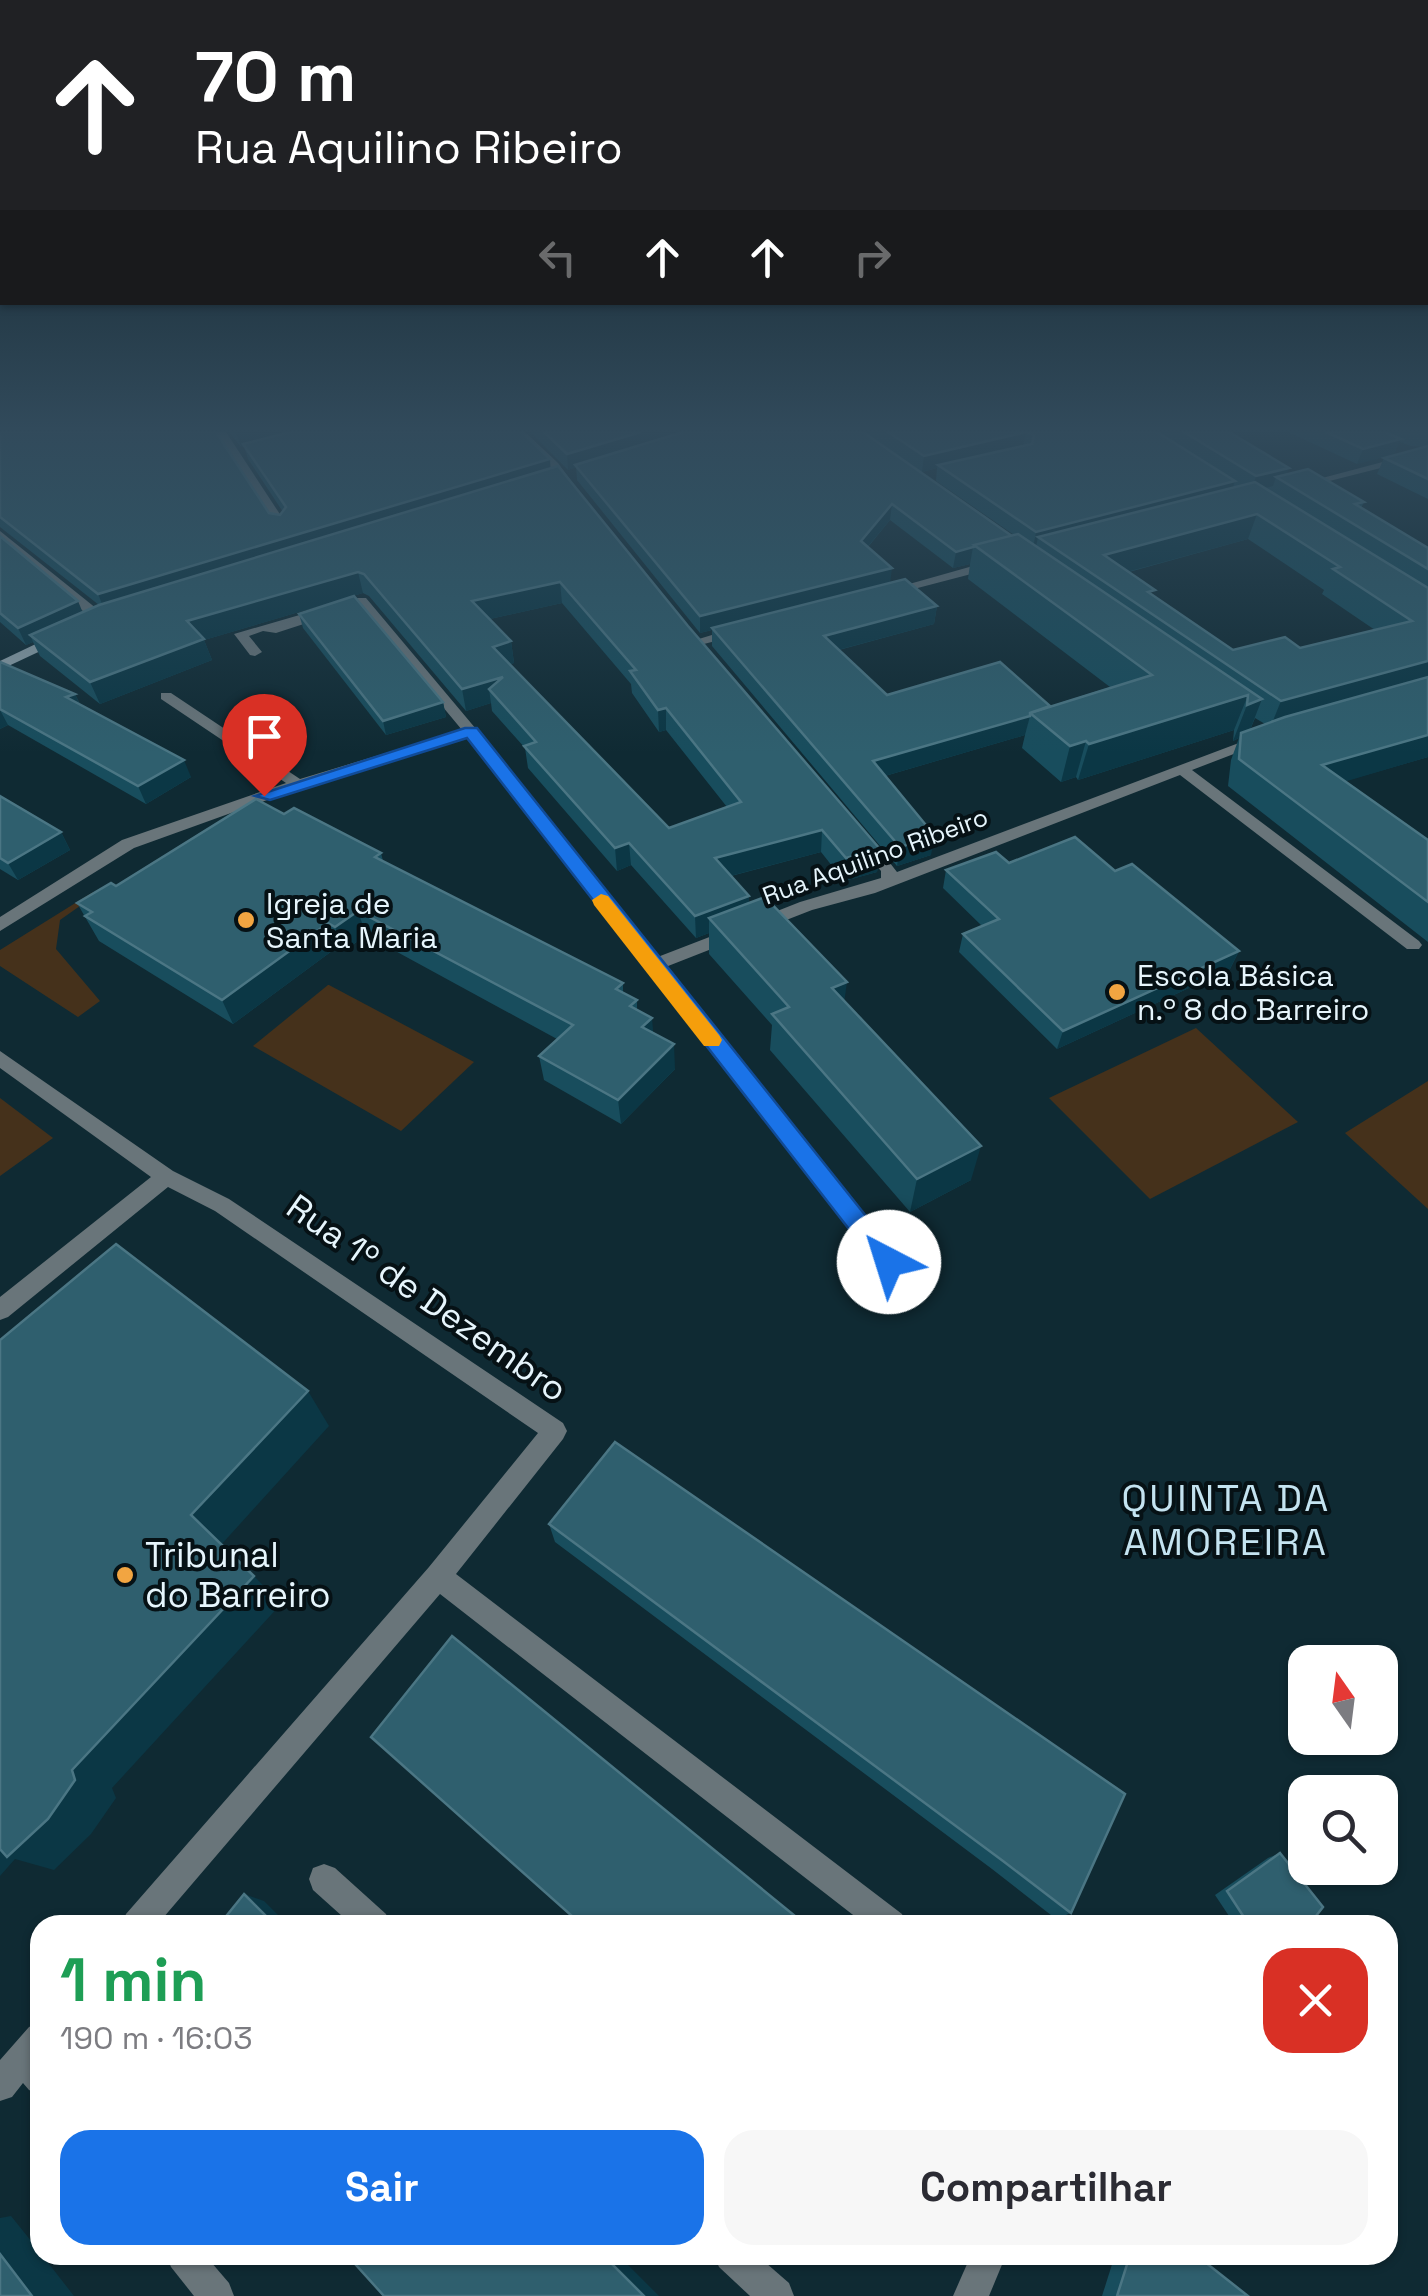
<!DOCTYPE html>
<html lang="pt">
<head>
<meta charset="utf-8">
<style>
  :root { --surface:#fff; --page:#f7f7f7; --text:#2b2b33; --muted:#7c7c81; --accent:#1a73e8 }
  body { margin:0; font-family:"Space Grotesk",sans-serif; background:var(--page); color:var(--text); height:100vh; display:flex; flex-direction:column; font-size:38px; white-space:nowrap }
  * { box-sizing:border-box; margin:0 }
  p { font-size:32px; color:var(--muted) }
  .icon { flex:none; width:55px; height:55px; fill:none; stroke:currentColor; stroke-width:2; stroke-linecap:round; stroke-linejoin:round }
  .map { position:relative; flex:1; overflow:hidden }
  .panel { position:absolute; left:30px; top:1915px; width:1368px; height:350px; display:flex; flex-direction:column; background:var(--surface); border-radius:30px; box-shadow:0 2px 8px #0004 }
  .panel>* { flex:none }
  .banner { position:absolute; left:0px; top:0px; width:1430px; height:305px; box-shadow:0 2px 8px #0004; background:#202124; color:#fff; overflow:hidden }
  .needle { width:65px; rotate:346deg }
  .buttons { position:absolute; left:1288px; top:1645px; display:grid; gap:20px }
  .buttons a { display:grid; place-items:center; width:110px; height:110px; border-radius:20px; background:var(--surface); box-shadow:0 2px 8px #0004; font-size:50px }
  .pin { position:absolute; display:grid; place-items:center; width:85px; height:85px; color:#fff; margin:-102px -42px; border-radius:50% 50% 50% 0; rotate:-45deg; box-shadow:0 0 10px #0007 }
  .pin .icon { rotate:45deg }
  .me { position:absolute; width:110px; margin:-55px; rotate:320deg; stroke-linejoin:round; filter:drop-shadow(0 0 8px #0008) }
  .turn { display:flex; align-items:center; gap:35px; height:210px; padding:0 30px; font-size:45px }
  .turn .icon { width:130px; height:130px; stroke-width:2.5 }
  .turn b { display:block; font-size:70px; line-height:85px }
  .lanes { display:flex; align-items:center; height:95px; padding:0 30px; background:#0003; justify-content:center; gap:50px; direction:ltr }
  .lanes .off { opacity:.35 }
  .round { display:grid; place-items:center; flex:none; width:105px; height:105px; border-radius:30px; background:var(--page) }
  .head { display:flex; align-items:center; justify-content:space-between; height:170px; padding:0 30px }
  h1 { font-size:60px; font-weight:700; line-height:75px; color:#1e9e55 }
  .button { display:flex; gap:20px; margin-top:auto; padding:20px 30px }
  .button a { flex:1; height:115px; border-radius:30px; background:var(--accent); color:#fff; font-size:40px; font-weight:700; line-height:115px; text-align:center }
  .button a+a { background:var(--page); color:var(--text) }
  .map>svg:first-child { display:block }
</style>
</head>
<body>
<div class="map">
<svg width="1428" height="2296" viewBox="0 0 1428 2296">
  <rect width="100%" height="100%" fill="#0f2a33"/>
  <!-- green -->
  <g fill="#45311b">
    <polygon points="93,892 87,901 60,920 56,949 100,1001 78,1017 0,966 0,950"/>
    <polygon points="328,985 329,985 474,1062 401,1131 253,1046"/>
    <polygon points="1196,1028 1298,1122 1150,1199 1049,1098"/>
    <polygon points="1428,1081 1428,1209 1345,1133"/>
    <polygon points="0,1098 53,1138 0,1176"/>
  </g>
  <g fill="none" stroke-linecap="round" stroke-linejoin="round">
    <!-- street -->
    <g fill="#69757a" fill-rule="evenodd">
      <polygon points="216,432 226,432 287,525 285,527 277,527"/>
      <polygon points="514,432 525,432 558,463 577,489 575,491 567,491 550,467"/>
      <polygon points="1428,450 1428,456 1298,489 1292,486"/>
      <polygon points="0,531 107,617 107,623 97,623 0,541"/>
      <polygon points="994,560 1000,564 998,567 887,596 881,592"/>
      <polygon points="358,598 366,598 476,729 655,958 725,931 737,931 740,935 737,939 663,968 897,1256 900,1262 897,1268 889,1271 881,1268 646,970 468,738 303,787 134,848 0,931 0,917 122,840 286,783 161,699 161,693 171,693 300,779 462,730 359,606 276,633 263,631 249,636 262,652 255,656 250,655 234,634"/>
      <polygon points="738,627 745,631 743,634 696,646 689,642"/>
      <polygon points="1260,735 1265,736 1265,742 1192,770 1419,941 1422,945 1419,949 1407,949 1180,775 875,893 812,910 758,931 749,925 752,921 800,902 881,878 881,871 856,841 856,835 868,835 897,872"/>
      <polygon points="0,1051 173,1171 229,1199 563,1423 567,1431 563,1439 456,1574 902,1914 906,1925 866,1925 440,1594 157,1925 122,1925 126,1914 429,1567 538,1433 215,1211 168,1187 8,1317 0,1320 0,1297 151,1177 0,1068"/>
      <polygon points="324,1864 335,1868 386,1914 390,1925 352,1925 313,1890 309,1879 313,1868"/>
      <polygon points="40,2022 40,2095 29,2090 23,2083 12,2097 0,2101 0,2060 29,2027"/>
      <polygon points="166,2255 205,2255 229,2283 234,2296 194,2296 171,2267"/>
      <polygon points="714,2255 757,2255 789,2283 794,2296 750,2296 719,2267"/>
      <polygon points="971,2255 1006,2255 989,2296 953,2296"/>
    </g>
    <!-- secondary -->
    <polygon fill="#8fa2aa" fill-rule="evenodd" points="61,632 68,636 66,639 0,670 0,661"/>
  </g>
  <!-- wall -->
  <g fill="#184d5d" fill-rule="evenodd">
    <path d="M0 432 269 513 280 515 283 512 248 459 244 446 241 447 229 432H522L551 468 880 849 877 872 844 881 821 852 731 876 749 903 844 1001 971 1180 910 1212 770 1050 772 1025 709 954V933L696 938 631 865 617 871 528 768 525 748 492 711 491 703 466 711 369 596 363 593 204 640 212 660 100 704 40 656 33 642 26 645 0 622V536L83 612 99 605 0 527ZM562 603 631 684 632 693 659 732 666 730 727 807 669 828 510 664 514 663 511 641 490 619Z"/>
    <path d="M530 432H863L1012 536 1014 535 936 481 937 468 922 472 864 432H1229L1286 474 1364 502 1361 508 1428 548V757L1345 781 1428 840V942L1228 786 1231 760 1239 738 1233 741 1234 730 1078 780 1076 777 1061 782 1022 748 1025 735 885 776 931 855 897 866 712 646V630L700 633 577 480 576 467 568 470ZM890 520 953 568 970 564 968 579 1110 687 1050 706 887 695 839 650 934 624 937 606 890 582 868 547ZM1248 539 1324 590 1322 594 1375 630 1300 648 1233 650 1153 596 1129 572ZM1255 718 1265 724 1250 730Z"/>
    <polygon points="1288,432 1428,432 1428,499 1377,474 1384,458 1426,447 1411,446 1400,442 1357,464"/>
    <polygon points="299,614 443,702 446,717 386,735 303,628"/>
    <polygon points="0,662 75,694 80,704 191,777 146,804 8,725 0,729"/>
    <polygon points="0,796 61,832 70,850 18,880 0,869"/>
    <polygon points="284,814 381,853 383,861 623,983 623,993 637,1000 637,1010 675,1069 621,1124 544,1080 539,1056 557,1039 366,935 343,952 336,948 233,1024 99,941 77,903"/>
    <polygon points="1009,863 1115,871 1239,951 1230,969 1057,1049 959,952 963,934 982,926 943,888 946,870"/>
    <polygon points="615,1442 1071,1913 1056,1919 992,1869 555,1542 549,1524"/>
    <polygon points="1280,1853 1309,1925 1235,1925 1215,1895 1268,1858"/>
    <polygon points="1115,2255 1196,2255 1248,2296 1102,2296"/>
  </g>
  <!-- shaded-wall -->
  <g fill="#0b3745">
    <polygon points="236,432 292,432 292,433 241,447"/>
    <polygon points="641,432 692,432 575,465 576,467 568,470 567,454"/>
    <polygon points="1026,432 1023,447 938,465 937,468 922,472 924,456"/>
    <polygon points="1401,439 1394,455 1357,464 1363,449"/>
    <polygon points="550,459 551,475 105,611 98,594"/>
    <polygon points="1289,468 1284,482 1276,477 1273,486 1251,492 1256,476"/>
    <polygon points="1235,481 1230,497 1038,537 1036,547 1033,548 1036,532"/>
    <polygon points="892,504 890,520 859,557 861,541"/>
    <polygon points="1257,514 1248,539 1101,579 1104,555"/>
    <polygon points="973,547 970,564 953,568 956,552"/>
    <polygon points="892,568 890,584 700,633 700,616"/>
    <polygon points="358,572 363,593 204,640 212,660 100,704 90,682 187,621"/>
    <polygon points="560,582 562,603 476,622 472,601"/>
    <polygon points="78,601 85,618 30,635 33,642 26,645 18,628"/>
    <polygon points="937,606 934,624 823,654 824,636"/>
    <polygon points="511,641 514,663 496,668 493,647"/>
    <polygon points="1428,661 1428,682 1270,728 1281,701"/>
    <polygon points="503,677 489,689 491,703 466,711 462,689"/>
    <polygon points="75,694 83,711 66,697"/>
    <polygon points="1248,695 1234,730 1078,780 1089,744"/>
    <polygon points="1262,699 1248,735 1241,733 1239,738 1233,741 1247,705"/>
    <polygon points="443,702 446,717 386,735 383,721"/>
    <polygon points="666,708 666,730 659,732 658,710"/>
    <polygon points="0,710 8,725 0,729"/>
    <polygon points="1030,716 1025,735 871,780 873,761"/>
    <polygon points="1428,735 1428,757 1310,792 1322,765"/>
    <polygon points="1086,741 1076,777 1061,782 1070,746"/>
    <polygon points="184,760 191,777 146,804 138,786"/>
    <polygon points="822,830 821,852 715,880 715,858"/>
    <polygon points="61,832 70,850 18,880 8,863"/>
    <polygon points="935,836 931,855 897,866 900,847"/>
    <polygon points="629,843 631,865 617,871 615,848"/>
    <polygon points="880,849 877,872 844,881 846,858"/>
    <polygon points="749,896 749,918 709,918 709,933 696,938 695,916"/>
    <polygon points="358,911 366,935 343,952 335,927"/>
    <polygon points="328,923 336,948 233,1024 222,1000"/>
    <polygon points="1239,951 1230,969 1057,1049 1063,1031"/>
    <polygon points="847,982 842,1018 832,988"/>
    <polygon points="652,1018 654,1042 642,1027"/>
    <polygon points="674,1044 675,1069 621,1124 618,1100"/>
    <polygon points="981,1146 971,1180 910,1212 917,1179"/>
    <polygon points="308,1391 329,1426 220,1546 191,1515"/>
    <polygon points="254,1576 281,1604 112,1788 116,1798 91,1834 54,1870 15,1859 0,1876 0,1836 72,1770"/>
    <polygon points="244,1894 264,1901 288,1925 275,1925"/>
    <polygon points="11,2216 40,2252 40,2255 42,2255 74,2296 32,2296 0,2254 0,2218"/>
    <polygon points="603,2255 618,2255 659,2296 644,2296"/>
  </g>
  <!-- building -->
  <g fill="#2f5f6e" stroke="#4b7684" stroke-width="2.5" fill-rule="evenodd">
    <polygon points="0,432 216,432 269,513 280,515 286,507 243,444 290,432 522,432 550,459 98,594 0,517"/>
    <polygon points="544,432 641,432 567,454"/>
    <polygon points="683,432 863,432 1012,536 956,552 892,504 861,541 892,568 700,616 575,465"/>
    <polygon points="888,432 1157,432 1235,481 1036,532 938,465 1032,444 1034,435 1026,432 924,456"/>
    <polygon points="1184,432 1229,432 1289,468 1256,476"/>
    <polygon points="1326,432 1385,432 1401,439 1363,449"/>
    <polygon points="1428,446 1428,479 1384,458"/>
    <path d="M558 466 688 626 880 849 846 858 822 830 715 858 749 896 695 916 629 843 615 848 524 746 536 742 489 689 503 677 462 689 364 574 358 572 187 621 204 639 90 682 30 635 99 605ZM560 582 636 670 630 671 658 710 666 708 741 802 669 828 493 647 511 641 472 601Z"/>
    <polygon points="1308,469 1364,502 1355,504 1428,548 1428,569 1276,477"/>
    <path d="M1255 482 1428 588V661L1281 701 1038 537ZM1257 514 1340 567 1333 569 1412 621 1300 648 1285 637 1233 650 1148 592 1155 590 1104 555Z"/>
    <polygon points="1018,534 1262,699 1247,705 1248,695 1089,744 1086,741 1070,746 1030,713 1152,675 974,545"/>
    <polygon points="0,536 78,601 18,628 0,613"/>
    <polygon points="905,579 937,606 824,636 887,695 1000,662 1050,706 1030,713 1030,716 873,761 935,836 900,847 712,628"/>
    <polygon points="354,596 443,702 383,721 299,614"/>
    <polygon points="0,662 75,694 66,697 184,760 138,786 0,709"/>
    <polygon points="1428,677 1428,735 1322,765 1428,840 1428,902 1239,759 1241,733 1285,717"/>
    <polygon points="0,796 61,832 8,863 0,858"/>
    <polygon points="256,799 284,814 294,808 381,853 375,857 623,983 616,989 637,1000 630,1006 652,1018 642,1027 674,1044 618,1100 539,1056 573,1025 358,911 335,927 328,923 222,1000 85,916 92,912 77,903 111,883 116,886"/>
    <polygon points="1075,837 1115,871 1132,864 1239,951 1063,1031 963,934 999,919 946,870 996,852 1009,863"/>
    <polygon points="765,897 847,982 832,988 981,1146 917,1179 772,1014 789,1007 709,918"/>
    <polygon points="116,1244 308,1391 191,1515 254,1576 72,1770 75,1780 48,1819 7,1857 0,1849 0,1340"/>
    <polygon points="615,1442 1125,1794 1071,1913 1003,1861 549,1524"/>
    <polygon points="452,1636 806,1925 582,1925 371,1737"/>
    <polygon points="1280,1853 1323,1907 1309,1925 1249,1925 1227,1891"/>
    <polygon points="244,1894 275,1925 219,1925"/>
    <polygon points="0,2254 32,2296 0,2296"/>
    <polygon points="347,2255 603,2255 644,2296 384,2296"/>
    <polygon points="1130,2255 1196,2255 1248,2296 1117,2296"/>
  </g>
  <!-- sky -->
  <linearGradient id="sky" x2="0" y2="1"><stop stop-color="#08171c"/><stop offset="0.57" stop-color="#314a5b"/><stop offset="1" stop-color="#314a5b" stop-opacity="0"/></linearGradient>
  <rect width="1428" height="753" fill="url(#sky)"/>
  <!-- route -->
  <polygon fill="#1a73e8" stroke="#114b97" stroke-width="2.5" points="465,728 477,728 897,1255 901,1262 897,1269 889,1272 880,1269 467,738 270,800 255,796"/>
  <!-- slow -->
  <polygon fill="#f59e0b" points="601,894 608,896 719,1035 722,1040 719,1046 704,1046 594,905 592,900"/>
  <!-- markers -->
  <g fill="#f2a541" stroke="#061115" stroke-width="4">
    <circle cx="246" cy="920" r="10"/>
    <circle cx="1117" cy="992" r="10"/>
    <circle cx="125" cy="1575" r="10"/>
  </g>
  <g text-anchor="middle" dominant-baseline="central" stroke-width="8" stroke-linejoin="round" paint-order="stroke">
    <!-- far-street labels -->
    <g font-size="25" fill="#e6f5fc" stroke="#061115">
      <text transform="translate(875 856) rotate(-20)">Rua Aquilino Ribeiro</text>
    </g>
    <!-- poi labels -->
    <g font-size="30" fill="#e6f5fc" stroke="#061115" text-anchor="start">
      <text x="266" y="903">Igreja de<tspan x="266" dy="34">Santa Maria</tspan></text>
      <text x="1137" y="975">Escola Básica<tspan x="1137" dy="34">n.º 8 do Barreiro</tspan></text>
    </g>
    <!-- near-street labels -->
    <g font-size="35" fill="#e6f5fc" stroke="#061115">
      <text transform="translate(427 1298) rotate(35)">Rua 1º de Dezembro</text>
    </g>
    <!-- near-poi labels -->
    <g font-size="35" fill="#e6f5fc" stroke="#061115" text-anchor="start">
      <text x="145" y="1555">Tribunal<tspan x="145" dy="40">do Barreiro</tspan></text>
    </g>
    <!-- near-neighbourhood labels -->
    <g font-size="38" letter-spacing="2.5" fill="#c4e3f0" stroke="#061115">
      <text x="1226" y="1498">QUINTA DA<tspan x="1226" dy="44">AMOREIRA</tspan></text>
    </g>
  </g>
</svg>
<div class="buttons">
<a><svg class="needle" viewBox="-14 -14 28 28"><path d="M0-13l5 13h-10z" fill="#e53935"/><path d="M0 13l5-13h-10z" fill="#7c7c81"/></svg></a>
<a><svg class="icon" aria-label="search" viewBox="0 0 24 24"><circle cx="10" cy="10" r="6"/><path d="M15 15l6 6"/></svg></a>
</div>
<div class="pin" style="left:264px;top:796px;background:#d93025"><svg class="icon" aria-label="arrive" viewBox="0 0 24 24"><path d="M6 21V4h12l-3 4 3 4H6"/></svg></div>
<svg class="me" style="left:889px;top:1262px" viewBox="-20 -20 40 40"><circle r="19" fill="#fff"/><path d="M0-13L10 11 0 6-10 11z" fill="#1a73e8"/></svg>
<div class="banner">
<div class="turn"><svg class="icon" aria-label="ahead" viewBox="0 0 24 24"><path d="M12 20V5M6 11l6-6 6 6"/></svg><div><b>70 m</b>Rua Aquilino Ribeiro</div></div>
<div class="lanes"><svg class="icon off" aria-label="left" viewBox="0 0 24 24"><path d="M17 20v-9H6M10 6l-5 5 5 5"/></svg><svg class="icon" aria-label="ahead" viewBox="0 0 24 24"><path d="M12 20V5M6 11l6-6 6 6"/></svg><svg class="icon" aria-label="ahead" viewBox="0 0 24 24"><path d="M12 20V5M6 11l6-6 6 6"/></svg><svg class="icon off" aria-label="right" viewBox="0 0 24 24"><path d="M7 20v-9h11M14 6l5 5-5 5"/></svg></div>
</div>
<section class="panel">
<div class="head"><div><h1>1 min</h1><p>190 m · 16:03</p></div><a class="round" style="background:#d93025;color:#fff"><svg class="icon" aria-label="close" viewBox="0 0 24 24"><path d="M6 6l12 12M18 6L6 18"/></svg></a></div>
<div class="button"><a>Sair</a><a>Compartilhar</a></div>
</section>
</div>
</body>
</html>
